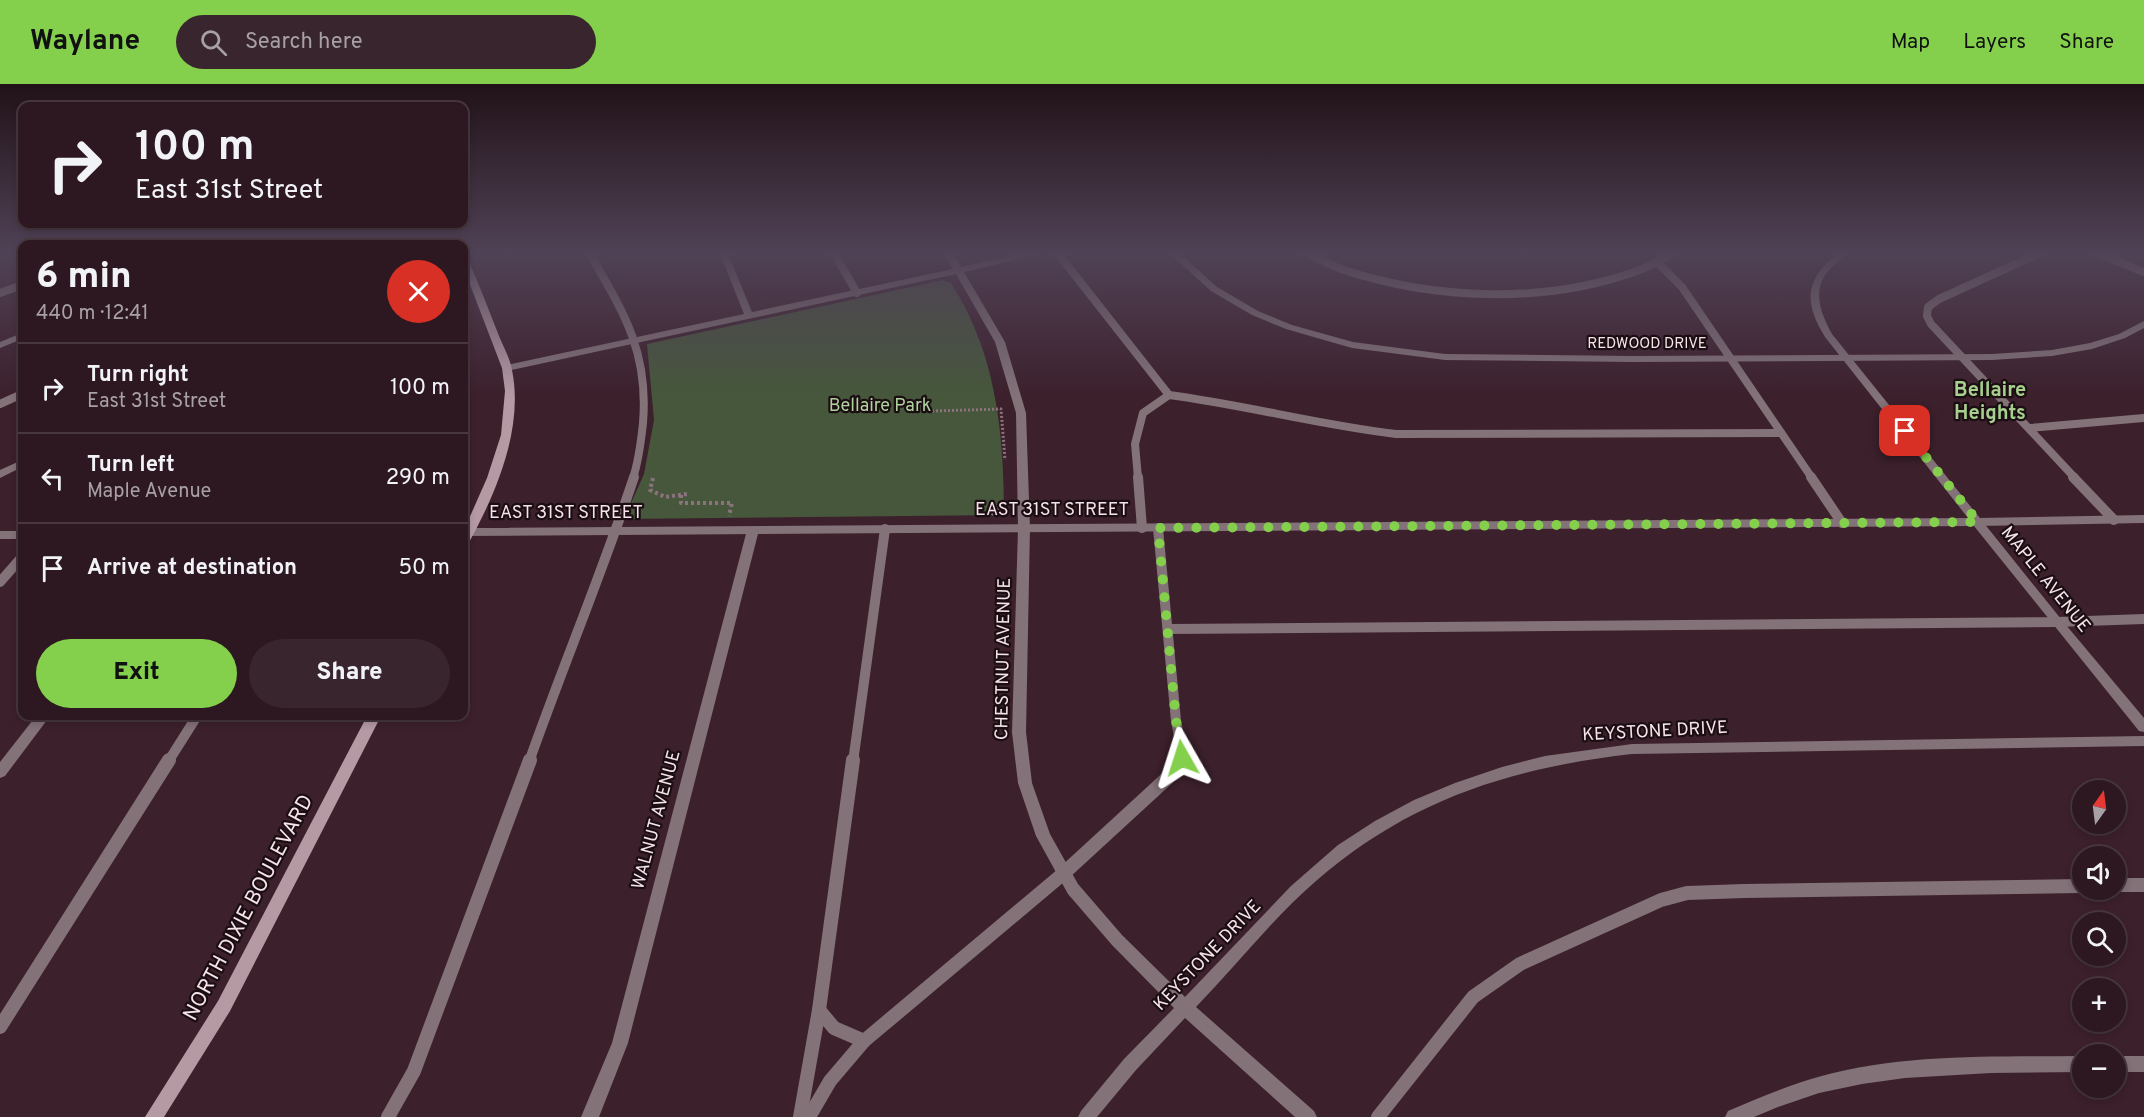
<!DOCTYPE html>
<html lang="en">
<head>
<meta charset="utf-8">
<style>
  :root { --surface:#2d1821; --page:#39252e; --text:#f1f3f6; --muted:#a7a0a5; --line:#48373f; --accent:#84d04d }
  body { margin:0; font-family:Overpass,sans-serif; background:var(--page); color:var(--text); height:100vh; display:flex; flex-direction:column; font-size:22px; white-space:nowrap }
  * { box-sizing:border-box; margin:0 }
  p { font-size:20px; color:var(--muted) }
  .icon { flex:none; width:33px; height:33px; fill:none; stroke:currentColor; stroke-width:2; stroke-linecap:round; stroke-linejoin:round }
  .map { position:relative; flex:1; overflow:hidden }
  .details { position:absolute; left:18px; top:156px; width:450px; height:480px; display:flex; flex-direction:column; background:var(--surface); border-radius:12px; box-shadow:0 3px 9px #0003,0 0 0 2px var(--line) }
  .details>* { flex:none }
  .hud { position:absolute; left:18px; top:18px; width:450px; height:126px; border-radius:12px; box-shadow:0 3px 9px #0003,0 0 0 2px var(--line); background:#2d1821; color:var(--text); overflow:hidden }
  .needle { width:39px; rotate:14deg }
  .tools { position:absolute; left:2072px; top:696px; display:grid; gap:12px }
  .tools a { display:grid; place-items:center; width:54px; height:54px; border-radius:50%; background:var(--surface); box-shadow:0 3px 9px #0003,0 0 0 2px var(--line); font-size:30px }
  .pin { position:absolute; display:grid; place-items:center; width:51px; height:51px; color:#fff; margin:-26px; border-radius:12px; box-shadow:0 3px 9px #0006 }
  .me { position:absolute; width:66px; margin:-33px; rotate:354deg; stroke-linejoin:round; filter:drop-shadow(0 0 4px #0008) }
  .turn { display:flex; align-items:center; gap:21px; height:126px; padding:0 18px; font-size:27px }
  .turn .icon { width:78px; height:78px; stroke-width:2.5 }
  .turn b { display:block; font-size:42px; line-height:51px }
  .round { display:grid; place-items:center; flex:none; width:63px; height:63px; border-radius:32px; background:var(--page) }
  .headline { display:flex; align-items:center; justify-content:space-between; height:102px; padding:0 18px }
  h1 { font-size:36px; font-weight:800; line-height:45px }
  .cta { display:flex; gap:12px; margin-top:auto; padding:12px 18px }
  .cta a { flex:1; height:69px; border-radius:36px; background:var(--accent); color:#111; font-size:24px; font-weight:800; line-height:69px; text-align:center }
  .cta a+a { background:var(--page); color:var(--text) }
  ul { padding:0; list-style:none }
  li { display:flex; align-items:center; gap:18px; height:90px; padding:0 18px; border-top:2px solid var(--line) }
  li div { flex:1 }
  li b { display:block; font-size:22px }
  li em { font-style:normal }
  header { display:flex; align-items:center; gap:36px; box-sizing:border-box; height:84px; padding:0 30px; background:var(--accent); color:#111 }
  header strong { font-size:28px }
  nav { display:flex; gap:33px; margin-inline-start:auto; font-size:21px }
  .search { width:420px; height:54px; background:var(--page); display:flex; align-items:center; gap:15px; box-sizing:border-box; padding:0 21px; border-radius:33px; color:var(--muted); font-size:22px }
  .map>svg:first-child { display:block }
</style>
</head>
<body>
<header>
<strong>Waylane</strong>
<div class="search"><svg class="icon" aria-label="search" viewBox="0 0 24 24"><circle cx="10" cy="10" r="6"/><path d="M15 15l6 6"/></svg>Search here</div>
<nav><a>Map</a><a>Layers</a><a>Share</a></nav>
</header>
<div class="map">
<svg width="2144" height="1033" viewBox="0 0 2144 1033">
  <rect width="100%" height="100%" fill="#3c202c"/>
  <!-- green -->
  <path fill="#46573c" d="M943 196 951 199C958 211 966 223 971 236 999 297 1004 365 1004 431L624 435 644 390 654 336 647 260Z"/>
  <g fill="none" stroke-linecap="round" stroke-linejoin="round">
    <!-- path-far1 -->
    <polyline stroke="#8b737d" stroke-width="3" stroke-dasharray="2 2" stroke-linecap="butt" points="932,327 1001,325 1005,376"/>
    <!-- path -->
    <g stroke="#8b737d" stroke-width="4" stroke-dasharray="3 3" stroke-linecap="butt">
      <polyline points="653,394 650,406 665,413 687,410"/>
      <polyline points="681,411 681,419 732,419 729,432"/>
      <polyline points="991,430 1007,419"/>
    </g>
    <!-- service-far2 -->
    <g stroke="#837278" stroke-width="8">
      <path d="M588 167C623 227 649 267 643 339 641 358 639 376 633 394"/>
      <polyline points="833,167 857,209"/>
      <polyline points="1056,167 1169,311"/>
      <path d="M1302 167C1316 173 1330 181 1344 186 1436 216 1545 220 1637 187 1651 182 1665 174 1678 167"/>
      <polyline points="2044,167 1939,215 1928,223 1927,232 1931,240 2075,394"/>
      <polyline points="2092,167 2144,188"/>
      <polyline points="1658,179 1682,203 1812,394"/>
      <polyline points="0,209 22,201"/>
      <polyline points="0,320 22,310"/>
      <polyline points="2030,344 2144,334"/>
      <path d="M1138 394 1135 360 1143 329 1169 311C1245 321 1320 341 1396 350L1781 349"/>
    </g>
    <!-- service-far1 -->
    <g stroke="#837278" stroke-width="10">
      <polyline points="1138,393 1142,444"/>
      <polyline points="1811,393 1842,439"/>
      <polyline points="2073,393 2114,436"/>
      <polyline points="1158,444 1176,637 1181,662 1179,678"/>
      <polyline points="0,498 22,473"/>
      <polyline points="1168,545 2057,538 2144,535"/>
      <polyline points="168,678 197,632"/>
      <path d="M529 678C563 582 602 489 634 393"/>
      <polyline points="853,678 885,445"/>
    </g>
    <!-- service -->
    <g stroke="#837278" stroke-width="14">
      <polyline points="2115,801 2144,801"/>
      <polyline points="819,926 834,944 864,957"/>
      <polyline points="0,943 169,676"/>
      <polyline points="388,1033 414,987 530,676"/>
      <polyline points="800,1033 819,926 853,676"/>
      <polyline points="809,1033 830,997 864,957 1064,789 1175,687 1179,676"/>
      <polyline points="1378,1033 1473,913 1520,880 1661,816 1687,809 1744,807 2082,802"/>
    </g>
    <!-- minor -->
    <g fill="#837278" fill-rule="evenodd">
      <path d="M719 167H727L752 228 953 185 943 167H952L961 183 1035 167H1053L964 188 1005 258 1026 329 1030 444 1026 648 1032 699 1050 750 1078 800 1122 851 1185 913 1291 802 1338 761 1375 737 1414 716 1455 699 1502 683 1545 672 1632 660 2144 652V662L1632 670C1510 684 1409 716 1316 797 1272 835 1236 882 1196 923L1314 1027 1317 1033H1295L1185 934 1136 986 1097 1033H1078L1081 1027 1124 975 1174 924 1112 861 1068 810 1036 752 1018 699 1012 648 1018 444 1016 329 995 258 956 190 507 287 502 284 507 281 744 230Z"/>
      <polygon points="1167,167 1177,167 1217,203 1258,227 1292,241 1353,258 1445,270 1633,272 1992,270 2052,266 2090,259 2119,250 2144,237 2144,244 2125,254 2092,265 2052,272 1992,276 1633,278 1445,276 1352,264 1286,245 1252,231 1211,207"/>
      <polygon points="22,249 22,255 0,264 0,258"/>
      <polygon points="22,376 22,383 0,394 0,386"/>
      <polygon points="2144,431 2144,439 1978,442 1972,438 1978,434"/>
      <polygon points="753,442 759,446 628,959 599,1033 581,1033 612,959 747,446"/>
      <polygon points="36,632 50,632 5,692 0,694 0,678"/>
      <path d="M2082 972V988L1991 989 1905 994 1862 1000 1819 1009 1778 1023 1754 1033H1725L1728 1027C1758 1014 1787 1002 1818 993 1903 969 1995 973 2082 972Z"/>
      <rect x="2115" y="972" width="29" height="16"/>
    </g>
    <!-- tertiary -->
    <g fill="#837278" fill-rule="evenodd">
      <path d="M1841 167H1851C1844 174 1835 179 1829 186 1811 206 1821 230 1832 250L2061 535 2144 634V648L2139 647 1974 442 464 452V444L1968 434 1825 253C1802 216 1806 193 1841 167Z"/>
      <rect x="0" y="447" width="22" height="8"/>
    </g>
    <!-- secondary -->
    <g fill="#b59aa4" fill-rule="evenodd">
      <path d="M464 172 468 175C479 201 489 226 499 252 503 262 510 274 512 286 524 344 496 410 468 460L464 461V446L487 394 501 351 505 307 502 284 464 185Z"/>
      <polygon points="367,632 381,632 230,927 164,1033 145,1033 218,917"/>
    </g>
  </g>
  <!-- sky -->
  <linearGradient id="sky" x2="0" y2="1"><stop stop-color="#211218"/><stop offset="0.54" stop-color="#504256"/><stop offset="1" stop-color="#504256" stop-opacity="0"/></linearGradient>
  <rect width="2144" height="312" fill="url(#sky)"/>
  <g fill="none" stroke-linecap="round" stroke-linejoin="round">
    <!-- route -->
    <polyline stroke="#84d04d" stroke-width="10" stroke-dasharray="0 18" points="1182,674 1182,660 1176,637 1158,444 1978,438 1905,347"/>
  </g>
  <g text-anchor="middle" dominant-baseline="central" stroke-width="4.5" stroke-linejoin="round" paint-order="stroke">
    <!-- far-street labels -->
    <g font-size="15" fill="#f6e3ea" stroke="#1b0e13">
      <text x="1647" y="260">REDWOOD DRIVE</text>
    </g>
    <!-- park labels -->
    <g font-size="18" fill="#b0d29d" stroke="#1b0e13">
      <text x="880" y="322">Bellaire Park</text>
    </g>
    <!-- street labels -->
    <g font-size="18" fill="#f6e3ea" stroke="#1b0e13">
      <text x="1052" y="426">EAST 31ST STREET</text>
      <text x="566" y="429">EAST 31ST STREET</text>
      <text transform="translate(2045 496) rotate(51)">MAPLE AVENUE</text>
      <text transform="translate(1004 575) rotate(-89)">CHESTNUT AVENUE</text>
      <text transform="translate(1655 648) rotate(-3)">KEYSTONE DRIVE</text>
      <text transform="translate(657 736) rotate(-75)">WALNUT AVENUE</text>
      <text transform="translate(1208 872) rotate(-46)">KEYSTONE DRIVE</text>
    </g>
    <!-- neighbourhood labels -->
    <g font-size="20" font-weight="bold" fill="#a7d08e" stroke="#1b0e13">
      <text x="1990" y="307">Bellaire<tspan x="1990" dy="23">Heights</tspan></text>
    </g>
    <!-- near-street labels -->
    <g font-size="21" fill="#f6e3ea" stroke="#1b0e13">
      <text transform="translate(249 824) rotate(-62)">NORTH DIXIE BOULEVARD</text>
    </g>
  </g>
</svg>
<div class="tools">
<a><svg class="needle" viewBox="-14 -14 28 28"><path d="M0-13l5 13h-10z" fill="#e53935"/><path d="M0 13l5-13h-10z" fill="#a7a0a5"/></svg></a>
<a><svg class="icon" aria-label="sound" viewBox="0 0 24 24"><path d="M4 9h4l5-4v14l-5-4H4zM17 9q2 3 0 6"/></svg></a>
<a><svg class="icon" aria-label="search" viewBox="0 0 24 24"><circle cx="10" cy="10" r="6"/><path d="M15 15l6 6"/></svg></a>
<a>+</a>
<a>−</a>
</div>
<div class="pin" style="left:1905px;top:347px;background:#d93025"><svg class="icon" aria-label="arrive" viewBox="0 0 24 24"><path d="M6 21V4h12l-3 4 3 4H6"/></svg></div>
<svg class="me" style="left:1182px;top:674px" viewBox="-20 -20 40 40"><path d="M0-17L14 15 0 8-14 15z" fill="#84d04d" stroke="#fff" stroke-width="4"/></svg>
<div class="hud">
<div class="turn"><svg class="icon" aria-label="right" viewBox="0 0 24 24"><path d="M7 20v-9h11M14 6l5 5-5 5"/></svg><div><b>100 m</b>East 31st Street</div></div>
</div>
<section class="details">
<div class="headline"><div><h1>6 min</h1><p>440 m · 12:41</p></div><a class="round" style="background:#d93025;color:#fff"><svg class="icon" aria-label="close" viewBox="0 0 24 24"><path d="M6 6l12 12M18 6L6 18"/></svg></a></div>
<ul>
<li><svg class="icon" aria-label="right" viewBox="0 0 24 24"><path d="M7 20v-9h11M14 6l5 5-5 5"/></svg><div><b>Turn right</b><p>East 31st Street</p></div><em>100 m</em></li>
<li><svg class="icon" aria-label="left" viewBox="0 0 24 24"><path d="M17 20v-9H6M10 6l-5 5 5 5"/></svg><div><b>Turn left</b><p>Maple Avenue</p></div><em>290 m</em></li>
<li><svg class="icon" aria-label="arrive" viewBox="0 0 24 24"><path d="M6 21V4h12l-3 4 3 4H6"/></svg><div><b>Arrive at destination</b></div><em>50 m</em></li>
</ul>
<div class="cta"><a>Exit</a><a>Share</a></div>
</section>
</div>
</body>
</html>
